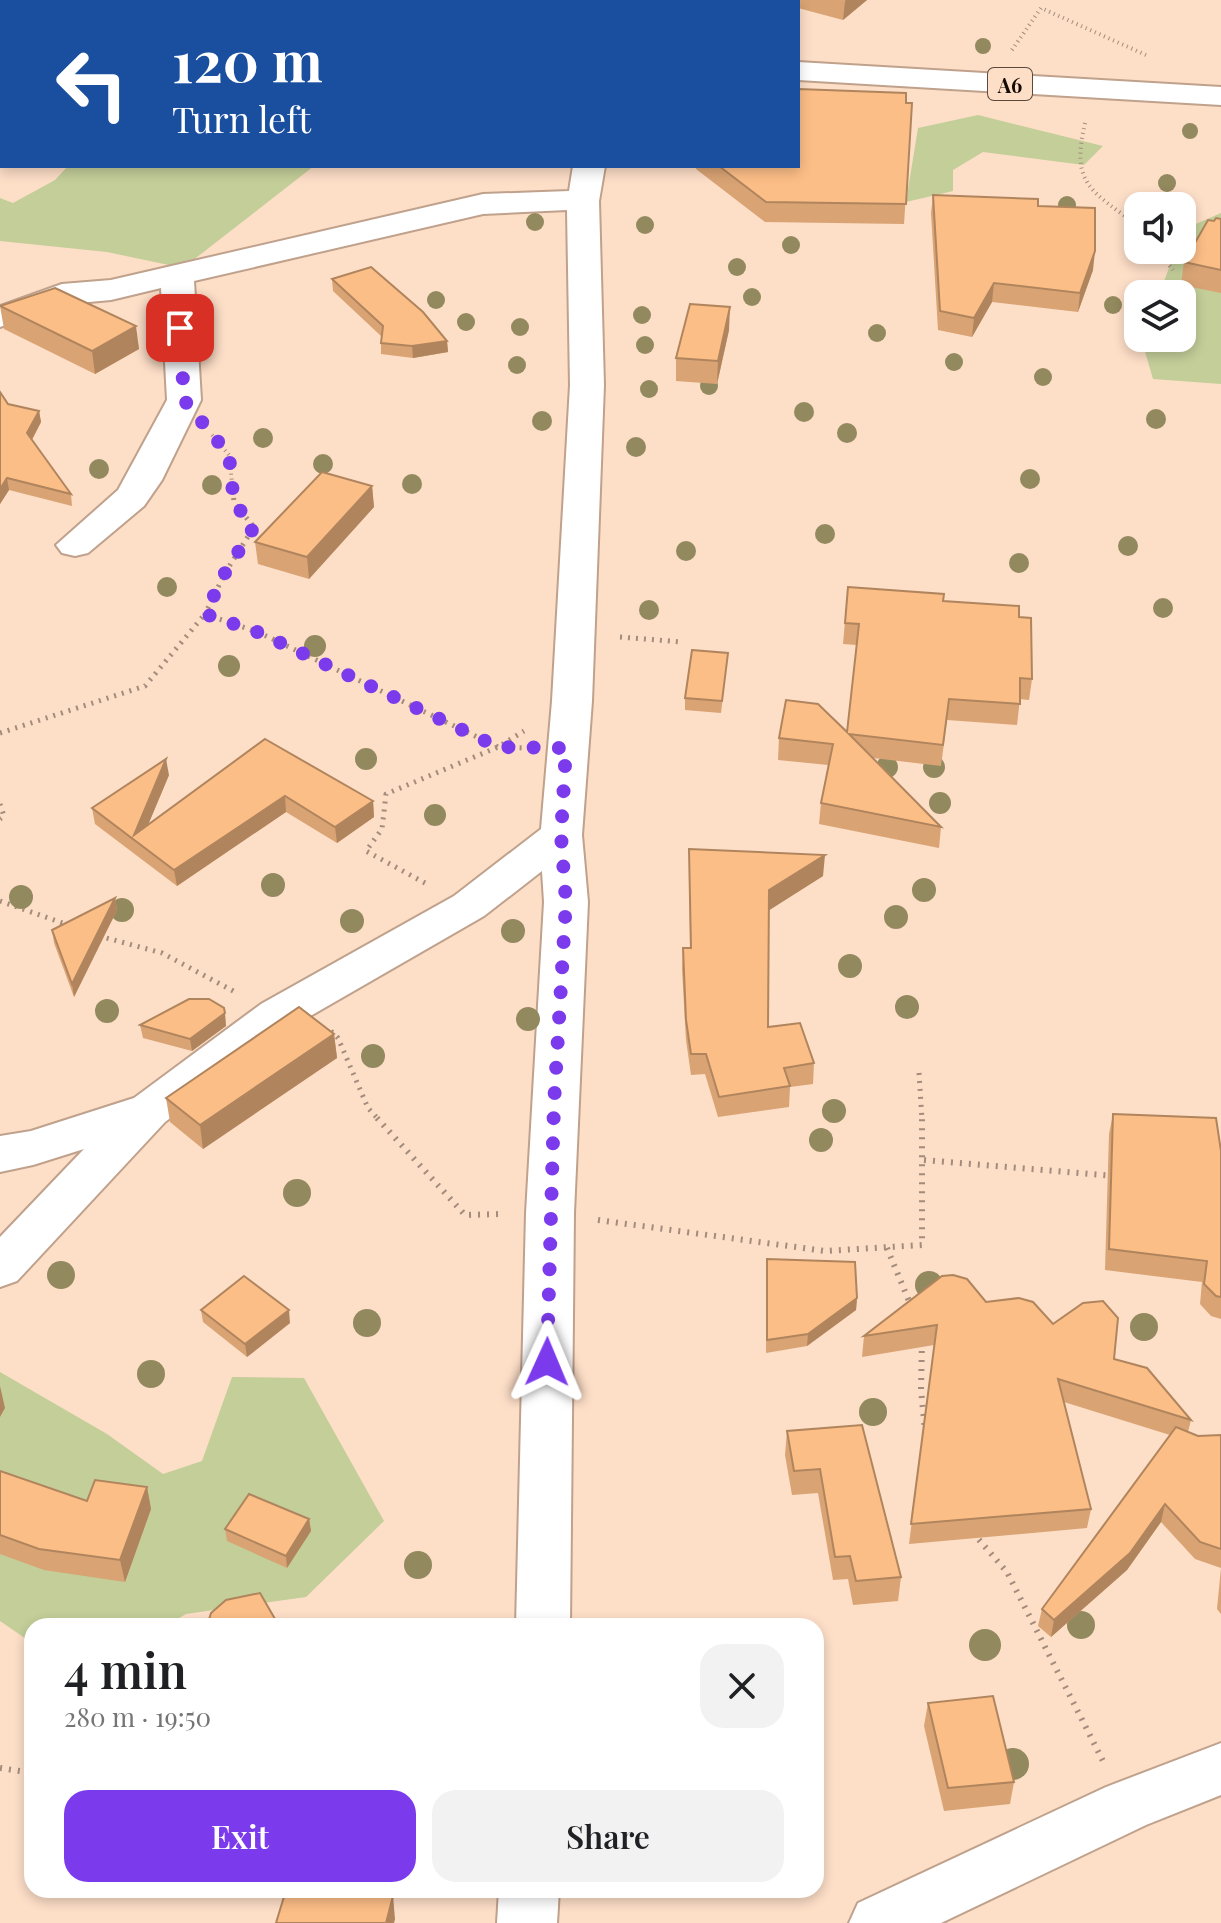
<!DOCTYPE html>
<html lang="en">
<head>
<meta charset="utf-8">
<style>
  :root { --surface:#fff; --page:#f2f2f2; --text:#202124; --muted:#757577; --accent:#7c3aed }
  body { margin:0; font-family:"Playfair Display",serif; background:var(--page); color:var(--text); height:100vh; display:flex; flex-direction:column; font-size:30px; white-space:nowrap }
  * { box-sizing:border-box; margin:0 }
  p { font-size:26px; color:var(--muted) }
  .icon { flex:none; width:44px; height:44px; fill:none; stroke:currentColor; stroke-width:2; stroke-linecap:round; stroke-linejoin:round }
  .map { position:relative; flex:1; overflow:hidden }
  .details { position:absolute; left:24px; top:1618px; width:800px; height:280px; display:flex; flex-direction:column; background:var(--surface); border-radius:24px; box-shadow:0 4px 12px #0003 }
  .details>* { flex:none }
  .top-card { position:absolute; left:0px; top:0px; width:800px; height:168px; box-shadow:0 4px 12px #0003; background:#1a4fa0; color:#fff; overflow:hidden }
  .tools { position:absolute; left:1124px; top:192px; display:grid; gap:16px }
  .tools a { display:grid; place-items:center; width:72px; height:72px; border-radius:16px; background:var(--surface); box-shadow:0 4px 12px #0003; font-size:40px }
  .pin { position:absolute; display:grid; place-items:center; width:68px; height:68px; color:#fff; margin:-34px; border-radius:16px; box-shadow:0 4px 12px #0006 }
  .me { position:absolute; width:88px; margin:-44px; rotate:1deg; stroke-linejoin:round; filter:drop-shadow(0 0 6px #0008) }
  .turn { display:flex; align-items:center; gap:28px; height:168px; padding:0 40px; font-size:36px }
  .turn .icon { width:104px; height:104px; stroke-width:2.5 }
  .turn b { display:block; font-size:56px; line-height:68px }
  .round { display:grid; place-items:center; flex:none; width:84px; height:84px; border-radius:24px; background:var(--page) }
  .summary { display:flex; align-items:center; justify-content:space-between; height:136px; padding:0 40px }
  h1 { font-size:48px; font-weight:600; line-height:60px }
  .cta { display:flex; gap:16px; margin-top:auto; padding:16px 40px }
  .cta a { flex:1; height:92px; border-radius:24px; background:var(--accent); color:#fff; font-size:32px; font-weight:600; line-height:92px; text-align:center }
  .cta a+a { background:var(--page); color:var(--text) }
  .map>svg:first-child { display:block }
</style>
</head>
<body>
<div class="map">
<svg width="1221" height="1923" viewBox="0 0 1221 1923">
  <rect width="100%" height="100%" fill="#fddec7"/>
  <!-- green -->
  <g fill="#c3ce99">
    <polygon points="978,115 1103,146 1084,165 983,152 953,170 953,191 906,202 918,128"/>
    <polygon points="68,166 314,166 183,268 107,252 0,241 0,198 13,203 55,180"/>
    <polygon points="1221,213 1221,384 1153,379 1141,338 1182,338 1182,319 1191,316 1182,308 1182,294 1166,294 1161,289 1176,250 1182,250 1184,229"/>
    <polygon points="0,1372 107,1434 163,1474 202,1461 232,1377 304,1378 384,1521 306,1597 186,1614 165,1626 32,1626 32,1643 0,1621"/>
  </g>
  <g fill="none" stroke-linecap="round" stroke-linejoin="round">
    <defs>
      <g id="minor">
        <polygon points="573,166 605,166 599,201 604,385 592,701 582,835 588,902 574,1213 570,1626 516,1626 526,1213 544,902 542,871 484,916 293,1026 165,1122 17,1281 0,1287 0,1237 84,1149 33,1165 0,1172 0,1136 31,1131 134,1098 261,1004 454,896 541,829 552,701 570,385 567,210 483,214 194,281 201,400 162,480 144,506 88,553 75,556 62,553 56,545 118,490 167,400 161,288 111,300 67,304 0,327 0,306 62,284 111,280 483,194 569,191"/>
        <polygon points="1221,1743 1221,1795 1146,1825 941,1923 849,1923 858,1903 1106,1787"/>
        <polygon points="499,1890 559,1890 557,1923 497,1923"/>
      </g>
      <g id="major">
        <polygon points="536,0 567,0 568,2 537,2"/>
        <polygon points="798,62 1221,87 1221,105 798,80"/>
      </g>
    </defs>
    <!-- minor casing -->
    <use href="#minor" stroke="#bfa18c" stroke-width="4"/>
    <!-- major casing -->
    <use href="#major" stroke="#bfa18c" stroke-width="4"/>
    <!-- path-far2 -->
    <g stroke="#a38c7c" stroke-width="4" stroke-dasharray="1 4" stroke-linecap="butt">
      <polyline points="1012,50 1041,8 1146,55"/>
      <path d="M1085 123C1070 186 1093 191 1138 226"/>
      <polyline points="1157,250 1173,270"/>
      <polyline points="212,435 229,455 233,492"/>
    </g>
    <!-- path-far1 -->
    <g stroke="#a38c7c" stroke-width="5" stroke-dasharray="2 6" stroke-linecap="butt">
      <polyline points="233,490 234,503 254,527 225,573 205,614 260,633 498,747 524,748"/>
      <polyline points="620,637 682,642"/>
      <polyline points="0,733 145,686 205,614"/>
      <polyline points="0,804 4,816 0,819"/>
      <polyline points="425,883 366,851 382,829 386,794 498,747 524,731"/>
      <polyline points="0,901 71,926"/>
      <polyline points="99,936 162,953 237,993"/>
      <polyline points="331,1031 338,1038 368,1108 379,1120"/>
      <polyline points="919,1073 922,1120"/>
    </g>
    <!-- path -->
    <g stroke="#a38c7c" stroke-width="6" stroke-dasharray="2 7" stroke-linecap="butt">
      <polyline points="377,1118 465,1215 501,1214"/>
      <polyline points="924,1160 1114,1176"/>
      <polyline points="598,1220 825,1251 922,1245 922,1118"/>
      <polyline points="887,1248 911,1306"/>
      <polyline points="922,1342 921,1389 925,1431"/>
      <polyline points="973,1533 1007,1572 1104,1763"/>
      <polyline points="0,1768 32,1773"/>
    </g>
    <!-- minor -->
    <use href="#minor" fill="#fff" fill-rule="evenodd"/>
    <!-- major -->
    <use href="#major" fill="#fff" fill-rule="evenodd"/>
  </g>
  <!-- trees -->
  <g fill="#92895e">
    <circle cx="983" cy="46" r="8"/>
    <circle cx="1190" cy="131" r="8"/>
    <circle cx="1167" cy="183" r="9"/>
    <circle cx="1067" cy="205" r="9"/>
    <circle cx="535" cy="222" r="9"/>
    <circle cx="645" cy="225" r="9"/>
    <circle cx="791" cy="245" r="9"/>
    <circle cx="737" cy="267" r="9"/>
    <circle cx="752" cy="297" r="9"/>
    <circle cx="436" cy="300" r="9"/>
    <circle cx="1113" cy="305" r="9"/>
    <circle cx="642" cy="315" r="9"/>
    <circle cx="466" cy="322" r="9"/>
    <circle cx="520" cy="327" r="9"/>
    <circle cx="877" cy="333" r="9"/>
    <circle cx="645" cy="345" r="9"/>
    <circle cx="954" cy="362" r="9"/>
    <circle cx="517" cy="365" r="9"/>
    <circle cx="1043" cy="377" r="9"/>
    <circle cx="709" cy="386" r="9"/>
    <circle cx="649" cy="389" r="9"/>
    <circle cx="804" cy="412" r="10"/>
    <circle cx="1156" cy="419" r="10"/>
    <circle cx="542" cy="421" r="10"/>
    <circle cx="847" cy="433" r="10"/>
    <circle cx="263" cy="438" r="10"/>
    <circle cx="636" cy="447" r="10"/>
    <circle cx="323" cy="464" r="10"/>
    <circle cx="99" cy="469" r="10"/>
    <circle cx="1030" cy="479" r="10"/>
    <circle cx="412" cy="484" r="10"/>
    <circle cx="212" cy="485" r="10"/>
    <circle cx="825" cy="534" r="10"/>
    <circle cx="1128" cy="546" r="10"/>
    <circle cx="686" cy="551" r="10"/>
    <circle cx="1019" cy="563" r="10"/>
    <circle cx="167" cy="587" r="10"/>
    <circle cx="1163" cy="608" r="10"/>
    <circle cx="649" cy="610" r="10"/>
    <circle cx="315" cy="646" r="11"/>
    <circle cx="229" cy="666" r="11"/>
    <circle cx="366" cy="759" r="11"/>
    <circle cx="887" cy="767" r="11"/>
    <circle cx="934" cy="767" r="11"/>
    <circle cx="940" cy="803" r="11"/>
    <circle cx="435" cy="815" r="11"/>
    <circle cx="273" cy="885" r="12"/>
    <circle cx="924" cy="890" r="12"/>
    <circle cx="21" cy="897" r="12"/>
    <circle cx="122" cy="910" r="12"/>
    <circle cx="896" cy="917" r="12"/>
    <circle cx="352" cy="921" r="12"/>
    <circle cx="513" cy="931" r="12"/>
    <circle cx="850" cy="966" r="12"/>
    <circle cx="907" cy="1007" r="12"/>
    <circle cx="107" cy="1011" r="12"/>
    <circle cx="528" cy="1019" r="12"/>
    <circle cx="373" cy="1056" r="12"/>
    <circle cx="834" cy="1111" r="12"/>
    <circle cx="821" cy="1140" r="12"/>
    <circle cx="297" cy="1193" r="14"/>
    <circle cx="61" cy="1275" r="14"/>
    <circle cx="929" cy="1285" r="14"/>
    <circle cx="367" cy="1323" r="14"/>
    <circle cx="1144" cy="1327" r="14"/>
    <circle cx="151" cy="1374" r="14"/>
    <circle cx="873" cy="1412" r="14"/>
    <circle cx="418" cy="1565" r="14"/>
    <circle cx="1081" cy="1625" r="14"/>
    <circle cx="985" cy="1645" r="16"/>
    <circle cx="1013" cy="1764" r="16"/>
  </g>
  <!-- wall -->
  <g fill="#d9a374">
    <polygon points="766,0 867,0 843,20 798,8 798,2 774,2"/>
    <rect x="0" y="22" width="2" height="96"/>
    <polygon points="906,103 912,103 904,224 765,222 696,169 696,166 798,166"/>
    <polygon points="933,195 1038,206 1093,270 1078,312 992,302 972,337 938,330 931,213"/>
    <polygon points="1221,219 1221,293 1181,285 1184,262 1214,221"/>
    <polygon points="332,279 447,341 448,352 413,358 381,354 381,336 333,291"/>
    <polygon points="0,306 139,349 95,374 4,329"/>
    <polygon points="729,330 717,384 676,381 676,358"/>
    <polygon points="0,392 8,404 39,411 41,422 32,440 71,494 72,506 9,490 0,504"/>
    <polygon points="372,486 374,507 309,579 258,564 255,542"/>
    <polygon points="848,587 943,601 1019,617 1032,679 1029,700 1020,699 1017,725 947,720 941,766 873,758 941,827 939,848 819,824 821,803 828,765 778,760 779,738 847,732 857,645 843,644"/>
    <polygon points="728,653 721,713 685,710 685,698"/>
    <polygon points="265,739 373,801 374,817 337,843 286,812 177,886 95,824 92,808 169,775 148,825"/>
    <polygon points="689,849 823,876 769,910 768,1027 814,1063 813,1084 790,1087 789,1107 718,1117 705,1074 691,1075 686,1040 682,969 683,948 690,948"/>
    <polygon points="115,898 117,910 74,997 54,943 52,930"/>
    <polygon points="224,1008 226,1026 192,1051 143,1038 140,1025"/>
    <polygon points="334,1034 337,1058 203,1149 170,1122 166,1098"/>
    <polygon points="1113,1114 1221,1151 1221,1319 1211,1316 1200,1304 1202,1282 1105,1270 1109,1134"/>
    <polygon points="767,1259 857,1298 856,1310 807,1346 766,1353"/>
    <polygon points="986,1302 1053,1324 1114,1359 1191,1420 1188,1432 1198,1436 1221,1435 1221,1614 1217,1609 1221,1568 1195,1559 1161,1522 1127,1570 1051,1637 1038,1626 1042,1609 1170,1435 1064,1402 1091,1509 1087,1528 909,1544 934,1345 862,1357 864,1336"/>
    <polygon points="201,1310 290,1323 247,1357 203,1322"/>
    <polygon points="862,1425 901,1577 898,1601 853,1605 848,1579 833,1580 818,1493 792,1495 785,1455 787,1431"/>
    <polygon points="0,1471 87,1501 147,1487 151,1509 125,1582 44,1570 0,1554"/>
    <polygon points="309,1519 311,1531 287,1568 227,1541 225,1529"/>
    <polygon points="928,1703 1014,1782 1010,1804 944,1811 924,1726"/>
  </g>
  <!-- shaded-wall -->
  <g fill="#b0855e">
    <polygon points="147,0 163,0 161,2 146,2"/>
    <polygon points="846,0 867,0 843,20 845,1"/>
    <polygon points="1095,251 1093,270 1078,312 1080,293"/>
    <polygon points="994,283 992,302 972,337 974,318"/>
    <polygon points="730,307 729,330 717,384 718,361"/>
    <polygon points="136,326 139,349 95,374 92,351"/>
    <polygon points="447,341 448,352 413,358 412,346"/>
    <polygon points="39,411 41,422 29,445 27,433"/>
    <polygon points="7,478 9,490 0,504 0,489"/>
    <polygon points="372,486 374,507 309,579 307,557"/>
    <polygon points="166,759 169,775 140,844 134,835"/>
    <polygon points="285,796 286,812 177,886 174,870"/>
    <polygon points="373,801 374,817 337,843 335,827"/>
    <polygon points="825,855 823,876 768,911 769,890"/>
    <polygon points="115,898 117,910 74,997 72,984"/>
    <polygon points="225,1013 226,1026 192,1051 190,1039"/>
    <polygon points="334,1034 337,1058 203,1149 200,1125"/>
    <polygon points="857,1298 856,1310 807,1346 808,1334"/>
    <polygon points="289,1310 290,1323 247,1357 245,1344"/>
    <polygon points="0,1386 5,1408 0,1417"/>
    <polygon points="147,1487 151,1509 125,1582 120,1560"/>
    <polygon points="1165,1504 1161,1522 1127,1570 1051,1637 1054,1620"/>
    <polygon points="309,1519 311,1531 287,1568 286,1556"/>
    <polygon points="393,1896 395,1919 394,1923 386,1923"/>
  </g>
  <!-- building -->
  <g fill="#fcbe87" stroke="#b0855e" stroke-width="2">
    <polygon points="31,0 147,0 146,2 29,2"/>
    <polygon points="0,22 2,22 2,95 0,98"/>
    <polygon points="798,89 906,93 906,103 912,103 906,204 766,202 719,166 798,166"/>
    <polygon points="933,195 1038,199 1038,206 1095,208 1095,251 1080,293 994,283 974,318 940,311"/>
    <polygon points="1216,218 1221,219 1221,270 1184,262 1208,220 1214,221"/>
    <polygon points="371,267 423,312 447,341 412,346 381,343 383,326 332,279"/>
    <polygon points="55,288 136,326 92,351 0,306"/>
    <polygon points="690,304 730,307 718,361 676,358"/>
    <polygon points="0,392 8,404 39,411 27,433 71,494 7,478 0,489"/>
    <polygon points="322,472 372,486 307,557 255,542"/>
    <polygon points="848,587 944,594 943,601 1019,606 1019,617 1031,618 1032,679 1020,678 1020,704 949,699 943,745 849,734 941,827 821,803 833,744 779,738 786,700 818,704 847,732 859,624 845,623"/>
    <polygon points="692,650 728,653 722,701 685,698"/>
    <polygon points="265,739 373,801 335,827 285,796 174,870 92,808 166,759 134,835"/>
    <polygon points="689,849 825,855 769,890 768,1027 800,1023 814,1063 784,1068 790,1086 719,1097 706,1054 691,1054 686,1020 683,948 691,948"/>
    <polygon points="115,898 72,984 52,930"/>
    <polygon points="189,999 209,999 224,1008 225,1013 190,1039 140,1025"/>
    <polygon points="299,1007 334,1034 200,1125 166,1098"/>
    <polygon points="1113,1114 1216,1118 1221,1151 1221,1297 1216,1296 1204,1284 1207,1261 1109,1249"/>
    <polygon points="767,1259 855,1262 857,1298 808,1334 767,1340"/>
    <polygon points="953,1275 967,1279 986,1302 1019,1298 1033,1302 1053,1324 1083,1303 1103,1301 1118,1318 1114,1359 1147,1368 1191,1420 1058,1379 1091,1509 911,1524 937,1325 864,1336 942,1276"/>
    <polygon points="244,1276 289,1310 245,1344 201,1310"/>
    <polygon points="862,1425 901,1577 856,1581 850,1556 835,1557 820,1469 794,1471 787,1431"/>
    <polygon points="1176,1427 1198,1436 1221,1435 1221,1549 1200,1542 1165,1504 1130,1553 1054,1620 1042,1609"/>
    <polygon points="0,1471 87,1501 95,1480 147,1487 120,1560 39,1549 0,1535"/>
    <polygon points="249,1494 309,1519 286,1556 225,1529"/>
    <polygon points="260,1593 275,1619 274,1626 207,1626 211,1613 226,1600"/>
    <polygon points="993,1696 1014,1782 948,1788 928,1703"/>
    <polygon points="286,1890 361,1890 393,1896 386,1923 276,1923"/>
  </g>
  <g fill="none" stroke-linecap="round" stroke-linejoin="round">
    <!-- route -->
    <polyline stroke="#7c3aed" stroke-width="14" stroke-dasharray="0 25.2" points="180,328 184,400 229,455 234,503 254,527 225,573 205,614 260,633 498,747 566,748 561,835 566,902 554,1104 547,1362"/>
  </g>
  <g text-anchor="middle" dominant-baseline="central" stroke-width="8" stroke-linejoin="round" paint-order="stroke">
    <!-- shield labels -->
    <rect fill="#fddec7" stroke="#5a4a3e" stroke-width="2" x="988" y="68" width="44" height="32" rx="6"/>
    <g font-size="20" font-weight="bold" fill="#140a04">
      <text x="1010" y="84">A6</text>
    </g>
  </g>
</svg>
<div class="tools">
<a><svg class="icon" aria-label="sound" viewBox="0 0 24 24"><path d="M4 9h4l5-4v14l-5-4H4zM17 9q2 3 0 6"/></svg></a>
<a><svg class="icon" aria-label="layers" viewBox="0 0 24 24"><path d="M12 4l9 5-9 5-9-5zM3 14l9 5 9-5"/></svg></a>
</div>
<div class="pin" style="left:180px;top:328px;background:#d93025"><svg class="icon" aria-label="arrive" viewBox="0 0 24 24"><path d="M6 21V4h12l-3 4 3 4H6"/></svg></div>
<svg class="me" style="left:547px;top:1362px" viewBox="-20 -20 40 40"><path d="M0-17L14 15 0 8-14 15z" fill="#7c3aed" stroke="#fff" stroke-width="4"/></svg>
<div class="top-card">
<div class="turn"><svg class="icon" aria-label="left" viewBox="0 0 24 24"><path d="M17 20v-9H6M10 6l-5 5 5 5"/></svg><div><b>120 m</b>Turn left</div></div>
</div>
<section class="details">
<div class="summary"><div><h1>4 min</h1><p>280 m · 19:50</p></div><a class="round"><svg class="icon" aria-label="close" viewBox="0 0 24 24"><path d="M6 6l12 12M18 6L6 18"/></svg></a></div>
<div class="cta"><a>Exit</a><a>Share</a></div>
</section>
</div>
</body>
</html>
